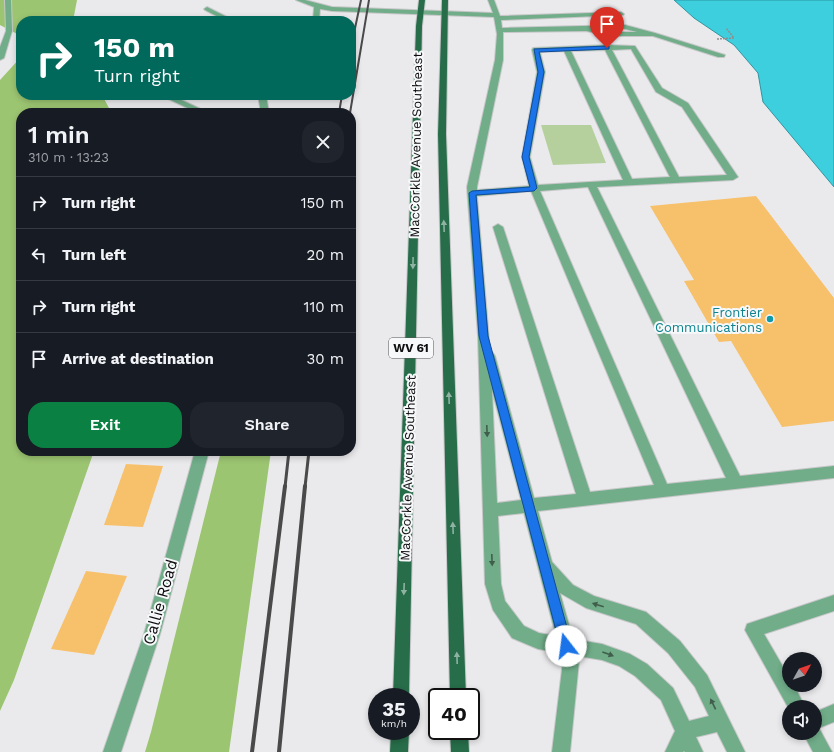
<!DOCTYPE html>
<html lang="en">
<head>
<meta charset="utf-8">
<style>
  :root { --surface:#171b24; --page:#20242c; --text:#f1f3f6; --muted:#9ea1a6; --line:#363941; --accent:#0b8043 }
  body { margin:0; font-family:"Work Sans",sans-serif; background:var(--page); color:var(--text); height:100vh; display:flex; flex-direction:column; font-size:15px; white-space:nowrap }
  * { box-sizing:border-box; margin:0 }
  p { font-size:13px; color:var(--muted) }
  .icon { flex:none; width:22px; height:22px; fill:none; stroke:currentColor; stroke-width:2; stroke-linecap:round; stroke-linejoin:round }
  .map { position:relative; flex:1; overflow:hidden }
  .drawer { position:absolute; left:16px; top:108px; width:340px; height:348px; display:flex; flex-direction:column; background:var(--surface); border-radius:16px; box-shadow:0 2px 6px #0003 }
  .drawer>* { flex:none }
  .hud { position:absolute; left:16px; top:16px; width:340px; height:84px; border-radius:16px; box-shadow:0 2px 6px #0003; background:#00695c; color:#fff; overflow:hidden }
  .needle { width:26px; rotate:50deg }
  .tools { position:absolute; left:782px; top:652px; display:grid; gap:8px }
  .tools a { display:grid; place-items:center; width:40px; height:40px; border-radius:50%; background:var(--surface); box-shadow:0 2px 6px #0003; font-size:20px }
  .speed { position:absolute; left:368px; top:688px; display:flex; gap:8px; font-size:20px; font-weight:700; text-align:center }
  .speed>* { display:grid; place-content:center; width:52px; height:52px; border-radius:50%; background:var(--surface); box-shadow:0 2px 6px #0003; line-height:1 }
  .speed small { font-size:10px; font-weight:400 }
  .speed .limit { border:2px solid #111; border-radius:6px; background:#fff; color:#111 }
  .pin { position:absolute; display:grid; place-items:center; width:34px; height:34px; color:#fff; margin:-41px -17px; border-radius:50% 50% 50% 0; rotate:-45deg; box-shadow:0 0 4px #0007 }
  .pin .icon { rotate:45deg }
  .me { position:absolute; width:44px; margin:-22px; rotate:345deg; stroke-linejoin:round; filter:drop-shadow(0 0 3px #0008) }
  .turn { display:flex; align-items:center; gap:14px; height:84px; padding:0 12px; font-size:18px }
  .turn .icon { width:52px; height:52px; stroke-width:2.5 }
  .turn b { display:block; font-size:28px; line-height:34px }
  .round { display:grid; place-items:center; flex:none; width:42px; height:42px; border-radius:16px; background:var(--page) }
  .head { display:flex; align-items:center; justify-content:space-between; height:68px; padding:0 12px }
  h1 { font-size:24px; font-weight:600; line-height:30px }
  .cta { display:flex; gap:8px; margin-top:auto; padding:8px 12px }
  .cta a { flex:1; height:46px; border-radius:16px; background:var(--accent); color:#fff; font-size:16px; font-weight:600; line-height:46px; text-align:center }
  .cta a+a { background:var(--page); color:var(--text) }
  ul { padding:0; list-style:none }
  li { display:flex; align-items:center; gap:12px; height:52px; padding:0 12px; border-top:1px solid var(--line) }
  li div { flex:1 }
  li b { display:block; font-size:15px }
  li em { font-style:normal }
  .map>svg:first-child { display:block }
</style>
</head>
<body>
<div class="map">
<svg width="834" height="752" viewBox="0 0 834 752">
  <rect width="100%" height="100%" fill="#eaeaed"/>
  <!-- green -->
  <polygon fill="#b6d09d" points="541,125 591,125 606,163 553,165"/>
  <!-- forest -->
  <g fill="#9cc571">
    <polygon points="0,0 77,0 73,21 21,21 21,36 0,25"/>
    <polygon points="21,57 21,95 102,95 109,108 119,113 21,113 21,451 94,451 14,680 0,711 0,80"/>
    <polygon points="221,451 271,451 229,752 145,752 151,732"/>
  </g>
  <!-- water -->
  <polygon fill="#3dcfde" stroke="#2f95a0" points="674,0 834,0 834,187 763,102 758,73 734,45 694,18"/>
  <!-- building -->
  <g fill="#f7c06b">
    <polygon points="756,196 834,298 834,421 782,427 731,341 719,342 684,281 694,280 650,206"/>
    <polygon points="126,464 163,466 143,527 104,525"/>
    <polygon points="86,571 127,576 94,655 51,649"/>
  </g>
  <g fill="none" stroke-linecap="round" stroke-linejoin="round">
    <defs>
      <g id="minor">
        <polygon points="5,0 11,0 12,31 4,58 0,60 0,47 6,31"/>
        <path d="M296 0H305L332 7 493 13 488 0H494L500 16 621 12 624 14 623 15 501 20 502 28 625 25 655 33 725 55 724 57H718L653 36H612L586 31 503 32V60L477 187V190L529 186 522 157 537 72 532 50 533 48 607 45 635 46 662 88 688 103 738 177 733 180 597 187 740 476 834 466V478L538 511 552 562 573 585 594 596 646 612 680 641 707 675 745 752H727L717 732 696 737 703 752H685L684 751 683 752H665L675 731 661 700 635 676 619 666 602 660 578 656 579 661 570 752H552L563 661 561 653 538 649 512 638 493 610 485 584 478 336 467 187 495 60 497 34 494 17 332 11 320 9 319 21H313L314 7ZM625 29 637 32H612L603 30ZM631 49 656 92 682 107 727 175 679 177 612 50ZM605 50 670 177 632 179 571 51ZM564 51 623 180 538 185 530 157 545 72 540 52ZM588 187 726 478 667 484 540 191ZM531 191 654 485 590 492 503 227 498 224 493 227 576 494 534 498 495 356 493 353 490 352 477 196ZM492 390 521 500 497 503ZM524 513 556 636 539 633 524 626 505 601 501 584 498 516ZM560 593 586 608 636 624 668 653 695 687 709 716 689 721 673 688 647 664 630 654 602 644 573 639Z"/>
        <polygon points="207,7 233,20 234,21 226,21 205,10 204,9"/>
        <polygon points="160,95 171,95 209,113 198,113"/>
        <polygon points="258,95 266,95 269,113 261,113"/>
        <polygon points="195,451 209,451 160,634 121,752 103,752 144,634"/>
        <polygon points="834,595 834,611 764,634 789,677 789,685 794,685 805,707 789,707 789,709 745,630 747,624"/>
        <polygon points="834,704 834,722 819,728 832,752 813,752 803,733 815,733 815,712"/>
      </g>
      <g id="major">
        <polygon points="419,0 425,0 422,26 409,697 393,697 416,26"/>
        <polygon points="442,0 448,0 446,134 466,697 450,697 438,134"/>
        <polygon points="391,731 409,731 408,752 390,752"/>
        <polygon points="450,731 468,731 469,752 451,752"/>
      </g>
    </defs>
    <!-- minor casing -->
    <use href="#minor" stroke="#c7c7c9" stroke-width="2"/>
    <!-- major casing -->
    <use href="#major" stroke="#c7c7c9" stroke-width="2"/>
    <!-- path -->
    <polyline stroke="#8f8f91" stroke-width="1.5" stroke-dasharray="2 1" stroke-linecap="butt" points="717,39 734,38 726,28"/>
    <!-- minor -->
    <use href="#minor" fill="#71ad89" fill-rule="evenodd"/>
    <!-- major -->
    <use href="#major" fill="#276d49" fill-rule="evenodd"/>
    <!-- rail-far2 -->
    <g stroke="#4a4a4b" stroke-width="2">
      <polyline points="351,47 361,0"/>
      <polyline points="339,113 342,95"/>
      <polyline points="350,113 369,0"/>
    </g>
    <!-- rail-far1 -->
    <g stroke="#4a4a4b" stroke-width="3">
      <polyline points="285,487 289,451"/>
      <polyline points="305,487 309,451"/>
    </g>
    <!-- rail -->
    <g stroke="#4a4a4b" stroke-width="4">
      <polyline points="252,752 285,486"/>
      <polyline points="279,752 305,486"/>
    </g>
  </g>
  <!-- one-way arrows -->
  <defs><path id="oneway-solid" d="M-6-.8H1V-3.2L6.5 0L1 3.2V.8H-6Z"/></defs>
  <g fill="#8fb2a2">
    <use href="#oneway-solid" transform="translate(444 226) rotate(-92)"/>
    <use href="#oneway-solid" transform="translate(413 263) rotate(91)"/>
    <use href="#oneway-solid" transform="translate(449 398) rotate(-92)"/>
    <use href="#oneway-solid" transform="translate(453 528) rotate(-92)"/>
    <use href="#oneway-solid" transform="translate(404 589) rotate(92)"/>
    <use href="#oneway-solid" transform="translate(457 658) rotate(-92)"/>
  </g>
  <g fill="#405e4c">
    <use href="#oneway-solid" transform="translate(487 431) rotate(88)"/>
    <use href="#oneway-solid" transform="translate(492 560) rotate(88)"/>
    <use href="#oneway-solid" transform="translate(598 605) rotate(-163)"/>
    <use href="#oneway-solid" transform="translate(608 654) rotate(20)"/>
    <use href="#oneway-solid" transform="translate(713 704) rotate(-116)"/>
  </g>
  <!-- route -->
  <polygon fill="#1a73e8" stroke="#114b97" points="607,46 609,46 609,49 539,52 544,72 529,157 537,188 534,191 476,195 488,336 572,646 571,650 566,652 562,650 560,646 479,336 469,193 472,191 530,187 522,157 538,72 534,49"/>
  <!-- markers -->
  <circle fill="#0f9aa8" stroke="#f7f8fa" stroke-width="1.5" cx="770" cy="319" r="4"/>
  <g text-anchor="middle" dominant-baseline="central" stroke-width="4" stroke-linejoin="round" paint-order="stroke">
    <!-- shield labels -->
    <rect fill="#f7f8fa" stroke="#545456" stroke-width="1" x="389" y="338" width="44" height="20" rx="3"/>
    <g font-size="12" font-weight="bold" fill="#0e0e0f">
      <text x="411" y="348">WV 61</text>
    </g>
    <!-- street labels -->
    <g font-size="13" fill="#0e0e0f" stroke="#f7f8fa">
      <text transform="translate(416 145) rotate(-89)">MacCorkle Avenue Southeast</text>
      <text transform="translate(408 468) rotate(-88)">MacCorkle Avenue Southeast</text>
    </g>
    <!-- culture labels -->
    <g font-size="13" fill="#0d838f" stroke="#f7f8fa" text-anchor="end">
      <text x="762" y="312">Frontier<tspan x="762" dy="15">Communications</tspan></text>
    </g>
    <!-- near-street labels -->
    <g font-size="16" fill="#0e0e0f" stroke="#f7f8fa">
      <text transform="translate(160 602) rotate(-74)">Callie Road</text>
    </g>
  </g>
</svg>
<div class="tools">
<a><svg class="needle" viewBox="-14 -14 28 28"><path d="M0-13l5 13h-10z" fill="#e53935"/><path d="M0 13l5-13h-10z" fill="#9ea1a6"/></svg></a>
<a><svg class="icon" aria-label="sound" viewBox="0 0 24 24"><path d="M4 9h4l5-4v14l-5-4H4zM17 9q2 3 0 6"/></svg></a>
</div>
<div class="speed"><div>35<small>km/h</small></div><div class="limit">40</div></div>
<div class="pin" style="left:607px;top:48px;background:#d93025"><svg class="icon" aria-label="arrive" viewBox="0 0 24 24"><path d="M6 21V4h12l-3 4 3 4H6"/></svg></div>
<svg class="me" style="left:566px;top:646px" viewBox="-20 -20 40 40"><circle r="19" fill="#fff"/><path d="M0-13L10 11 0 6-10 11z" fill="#1a73e8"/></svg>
<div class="hud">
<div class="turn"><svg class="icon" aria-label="right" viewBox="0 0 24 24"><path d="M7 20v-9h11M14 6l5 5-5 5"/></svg><div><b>150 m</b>Turn right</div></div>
</div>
<section class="drawer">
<div class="head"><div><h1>1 min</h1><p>310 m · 13:23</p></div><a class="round"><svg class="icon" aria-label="close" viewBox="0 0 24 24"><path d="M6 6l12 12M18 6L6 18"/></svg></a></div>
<ul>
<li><svg class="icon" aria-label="right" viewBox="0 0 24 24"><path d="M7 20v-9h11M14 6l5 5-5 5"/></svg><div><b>Turn right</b></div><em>150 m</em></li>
<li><svg class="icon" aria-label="left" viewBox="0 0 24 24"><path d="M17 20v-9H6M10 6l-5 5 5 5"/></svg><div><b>Turn left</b></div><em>20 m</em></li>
<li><svg class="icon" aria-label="right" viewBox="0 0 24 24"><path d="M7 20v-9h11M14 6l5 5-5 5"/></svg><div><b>Turn right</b></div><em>110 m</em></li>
<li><svg class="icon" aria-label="arrive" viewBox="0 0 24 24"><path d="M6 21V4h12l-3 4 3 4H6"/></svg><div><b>Arrive at destination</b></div><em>30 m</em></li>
</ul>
<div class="cta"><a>Exit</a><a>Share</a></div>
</section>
</div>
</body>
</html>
